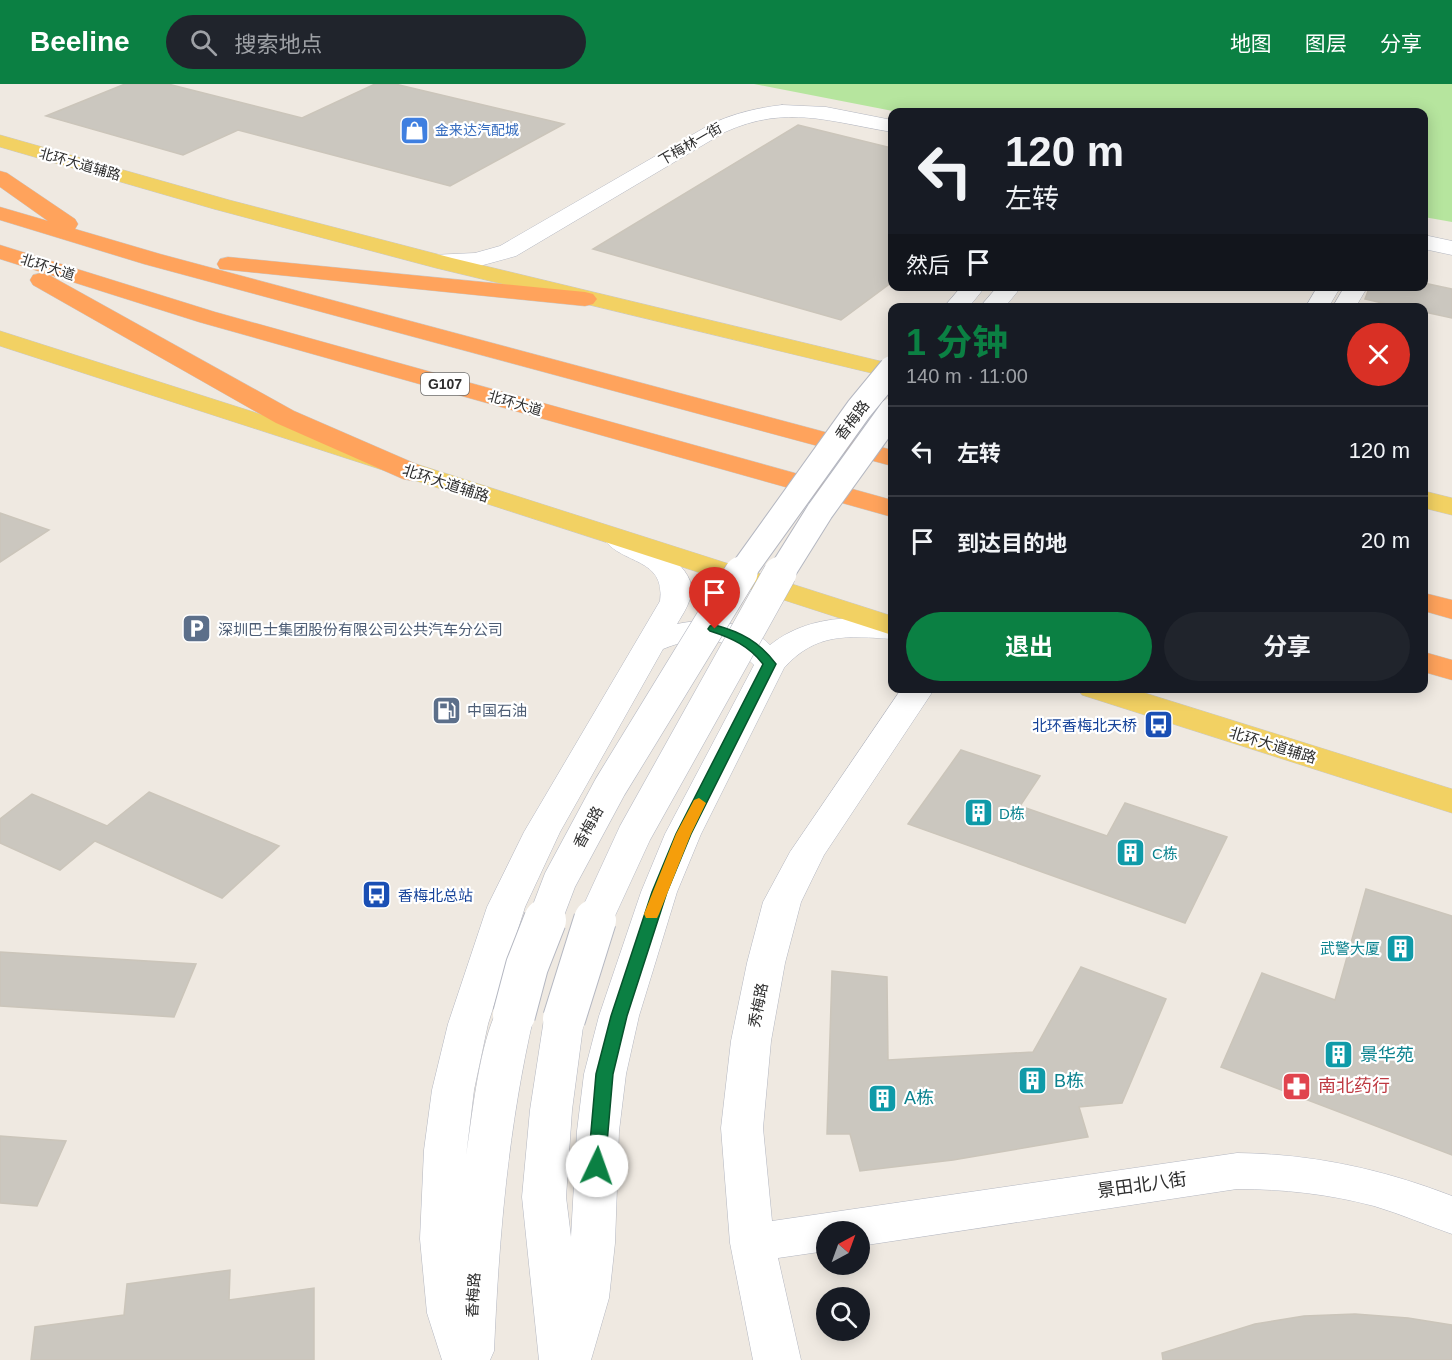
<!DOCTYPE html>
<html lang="zh">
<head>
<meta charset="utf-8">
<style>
  :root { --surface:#171b24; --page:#20242c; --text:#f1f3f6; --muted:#9ea1a6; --line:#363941; --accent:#0b8043 }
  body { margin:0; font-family:Helvetica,"Noto Sans SC",sans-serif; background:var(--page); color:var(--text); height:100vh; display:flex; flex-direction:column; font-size:22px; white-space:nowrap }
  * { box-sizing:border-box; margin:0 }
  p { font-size:20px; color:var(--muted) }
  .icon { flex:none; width:33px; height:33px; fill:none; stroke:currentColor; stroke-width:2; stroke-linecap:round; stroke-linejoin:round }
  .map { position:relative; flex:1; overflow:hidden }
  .details { position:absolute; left:888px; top:219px; width:540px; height:390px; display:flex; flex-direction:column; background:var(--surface); border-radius:12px; box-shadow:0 3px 15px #0003 }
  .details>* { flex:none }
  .guide { position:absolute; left:888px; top:24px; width:540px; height:183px; border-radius:12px; box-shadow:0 3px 15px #0003; background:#171b24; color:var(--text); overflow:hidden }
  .needle { width:39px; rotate:41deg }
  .fabs { position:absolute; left:816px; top:1137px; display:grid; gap:12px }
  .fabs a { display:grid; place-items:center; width:54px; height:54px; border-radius:50%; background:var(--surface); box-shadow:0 3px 15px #0003; font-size:30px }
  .pin { position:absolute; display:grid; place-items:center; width:51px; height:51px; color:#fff; margin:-62px -26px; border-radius:50% 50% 50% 0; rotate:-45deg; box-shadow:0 0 6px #0007 }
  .pin .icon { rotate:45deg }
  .me { position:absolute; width:66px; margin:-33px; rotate:3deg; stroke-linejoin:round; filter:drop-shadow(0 0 4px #0008) }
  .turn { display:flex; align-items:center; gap:21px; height:126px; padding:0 18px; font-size:27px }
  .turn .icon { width:78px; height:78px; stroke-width:2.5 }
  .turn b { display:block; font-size:42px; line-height:51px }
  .then { display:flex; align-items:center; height:57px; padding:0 18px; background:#0003; gap:12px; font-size:22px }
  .round { display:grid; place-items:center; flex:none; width:63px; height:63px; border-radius:32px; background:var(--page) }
  .overview { display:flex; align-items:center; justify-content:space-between; height:102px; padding:0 18px }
  h1 { font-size:36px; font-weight:700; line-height:45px; color:var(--accent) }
  .action { display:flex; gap:12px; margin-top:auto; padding:12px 18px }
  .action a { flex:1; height:69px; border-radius:36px; background:var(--accent); color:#fff; font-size:24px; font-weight:700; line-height:69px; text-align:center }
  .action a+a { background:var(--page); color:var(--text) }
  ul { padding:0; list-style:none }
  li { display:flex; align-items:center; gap:18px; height:90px; padding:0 18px; border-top:2px solid var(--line) }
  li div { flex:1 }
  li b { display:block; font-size:22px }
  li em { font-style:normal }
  header { display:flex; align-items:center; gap:36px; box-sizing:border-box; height:84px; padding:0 30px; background:var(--accent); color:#fff }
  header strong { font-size:28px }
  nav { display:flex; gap:33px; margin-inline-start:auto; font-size:21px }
  .search { width:420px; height:54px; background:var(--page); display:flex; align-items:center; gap:15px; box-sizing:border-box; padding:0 21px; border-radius:33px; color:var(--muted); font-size:22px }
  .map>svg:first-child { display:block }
</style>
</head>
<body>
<header>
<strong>Beeline</strong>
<div class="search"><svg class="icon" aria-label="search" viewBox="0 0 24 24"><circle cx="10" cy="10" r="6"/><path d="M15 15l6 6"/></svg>搜索地点</div>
<nav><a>地图</a><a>图层</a><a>分享</a></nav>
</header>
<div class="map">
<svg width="1452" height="1276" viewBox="0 0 1452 1276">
  <rect width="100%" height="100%" fill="#efe9e1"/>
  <!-- green -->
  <polygon fill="#b6e59e" points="754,0 1452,0 1452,138 1424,133 1424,28 898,28"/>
  <!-- building -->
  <g fill="#cbc7bf" stroke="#cbc5ba" stroke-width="1.5">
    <polygon points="125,0 168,0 302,34 375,0 395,0 564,40 450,102 238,46 183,71 46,32"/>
    <polygon points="798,41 892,64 892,198 841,236 593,165"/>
    <polygon points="1424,199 1452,205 1452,234 1424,228 1424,224 1403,224 1365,215 1370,202 1424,202"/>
    <polygon points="0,429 49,446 0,478"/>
    <polygon points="961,666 1040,692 1020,722 1107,752 1125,719 1227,753 1185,839 908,740"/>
    <polygon points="149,708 279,762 222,814 95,757 60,786 0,759 0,735 32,710 107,742"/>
    <polygon points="1366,805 1452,832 1452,1071 1221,983 1262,889 1335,916"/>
    <polygon points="0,868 196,880 174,933 0,922"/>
    <polygon points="1081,883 1166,915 1122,1019 1079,1023 1088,1053 953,1076 860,1087 850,1050 827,1050 832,887 887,893 888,976 1033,968"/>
    <polygon points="0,1052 66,1057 37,1122 0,1119"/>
    <polygon points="230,1186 229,1216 314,1204 314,1276 31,1276 35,1243 124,1231 127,1200"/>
    <polygon points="1355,1230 1408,1234 1452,1241 1452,1276 1163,1276 1162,1269 1255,1240 1304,1232"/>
  </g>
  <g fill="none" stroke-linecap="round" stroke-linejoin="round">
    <defs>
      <g id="street">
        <polygon points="1318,202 1341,202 1328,224 1305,224"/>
        <polygon points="1345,202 1368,202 1355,224 1332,224"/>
        <path d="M902 604H935L824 771 801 818 785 879 771 957 763 1044 772 1137 1237 1069C1312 1070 1382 1085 1452 1112V1150C1426 1141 1401 1130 1374 1122 1329 1110 1283 1105 1237 1105L860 1162V1148H826V1167L778 1174 801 1276H753L730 1159 721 1044 731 957 747 879 763 818 790 768Z"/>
      </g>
      <g id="secondary">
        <path d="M782 21 826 23 892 36V48C830 38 787 20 725 48L516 172 476 183 431 181 428 176 431 171 475 169 500 162 711 40C735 29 757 24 782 21Z"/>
        <polygon points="1424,151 1452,157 1452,171 1424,165"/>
        <polygon points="962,202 986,202 968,224 943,224"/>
        <polygon points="998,202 1022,202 1004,224 979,224"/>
        <path d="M617 445C639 451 687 476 691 501 693 516 684 528 677 540 709 533 746 537 770 561 805 533 850 531 892 537V555C848 552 816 548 784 584L701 750 677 808 639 932 626 990 619 1047 615 1159 609 1214 591 1276H539L522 1113 530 1026 544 935 550 924 564 920 578 924 584 935 572 1026 566 1113 571 1153 577 1047 584 990 599 932 641 808 665 750 754 581C724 551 701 550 663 565L560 748 525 823 488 940 474 1006 466 1072C473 1028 479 958 500 920L514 916 528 920 534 931C508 1044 499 1152 494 1267L490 1276H442L427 1229 420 1155 424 1066 432 1006 448 940 487 823 524 748 660 517C666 473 621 481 603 454L607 448Z"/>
      </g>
      <g id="primary">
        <polygon points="0,51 229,116 452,174 892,280 892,294 436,184 214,125 0,63"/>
        <polygon points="0,247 892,532 892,551 0,262"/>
        <polygon points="1424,407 1452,414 1452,431 1424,424"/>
        <polygon points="1077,604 1129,604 1452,705 1452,729 1082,611"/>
      </g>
      <g id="highway">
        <polygon points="0,87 7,89 75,135 78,140 75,145 160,170 892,366 892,382 144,180 0,136 0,123 48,137 0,103"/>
        <polygon points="0,161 215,228 892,416 892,433 199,238 0,175"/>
        <polygon points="228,173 585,208 593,210 597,215 593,220 585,222 220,185 217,180 220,175"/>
        <polygon points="41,189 49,191 294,327 423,383 427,389 423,395 413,397 403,395 276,339 33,201 30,196 33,191"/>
        <polygon points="1424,509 1452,516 1452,535 1424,527"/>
        <polygon points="1424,568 1452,576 1452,596 1424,588"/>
      </g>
    </defs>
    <!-- street casing -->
    <use href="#street" stroke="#b4b7c1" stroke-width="1"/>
    <!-- secondary casing -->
    <use href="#secondary" stroke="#b4b7c1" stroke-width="1"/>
    <!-- primary casing -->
    <use href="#primary" stroke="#c9c9c9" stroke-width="1"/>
    <!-- highway casing -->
    <use href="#highway" stroke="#c9c9c9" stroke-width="1"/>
    <!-- street -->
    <use href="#street" fill="#fff" fill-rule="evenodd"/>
    <!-- secondary -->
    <use href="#secondary" fill="#fff" fill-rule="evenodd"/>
    <!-- primary -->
    <use href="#primary" fill="#f2d163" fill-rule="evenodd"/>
    <!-- highway -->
    <use href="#highway" fill="#ffa35c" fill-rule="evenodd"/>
    <defs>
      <g id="secondary-bridge-far2">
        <polyline points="740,491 859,325 892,285"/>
        <polyline points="780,491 820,427 892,327"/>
      </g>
      <g id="secondary-bridge-far1">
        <polyline points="544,838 560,796 610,703 741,489"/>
        <polyline points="594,838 635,749 780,489"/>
      </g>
      <g id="secondary-bridge">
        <polyline points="514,931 527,882 545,836"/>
        <polyline points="564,935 595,836"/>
      </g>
    </defs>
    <!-- secondary-bridge-far2 casing -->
    <use href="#secondary-bridge-far2" stroke="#b4b7c1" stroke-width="28" stroke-linecap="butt"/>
    <!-- secondary-bridge-far1 casing -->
    <use href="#secondary-bridge-far1" stroke="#b4b7c1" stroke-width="34" stroke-linecap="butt"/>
    <!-- secondary-bridge casing -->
    <use href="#secondary-bridge" stroke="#b4b7c1" stroke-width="44" stroke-linecap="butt"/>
    <!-- secondary-bridge-far2 -->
    <use href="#secondary-bridge-far2" stroke="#fff" stroke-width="26"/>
    <!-- secondary-bridge-far1 -->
    <use href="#secondary-bridge-far1" stroke="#fff" stroke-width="33"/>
    <!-- secondary-bridge -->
    <use href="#secondary-bridge" stroke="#fff" stroke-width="42"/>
  </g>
  <!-- route -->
  <path fill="#0b8043" stroke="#07532c" stroke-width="1.5" d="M715 541C741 548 760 558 776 580L691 750 667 808 627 932 613 990 605 1082 603 1087 597 1089 590 1087 588 1082 596 990 611 932 652 808 676 750 763 580C749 562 732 554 710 547L708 545 710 542Z"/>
  <!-- slow -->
  <polygon fill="#f59e0b" points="699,714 706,719 691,750 659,830 657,834 646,834 644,830 676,750 694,716"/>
  <!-- icons -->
  <defs>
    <symbol id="shop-square" viewBox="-11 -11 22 22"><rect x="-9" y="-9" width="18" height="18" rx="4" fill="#3f7fe0" stroke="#fff"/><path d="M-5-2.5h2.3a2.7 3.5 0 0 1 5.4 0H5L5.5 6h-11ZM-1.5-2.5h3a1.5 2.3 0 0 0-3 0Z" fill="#fff"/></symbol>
    <symbol id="parking-square" viewBox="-11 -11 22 22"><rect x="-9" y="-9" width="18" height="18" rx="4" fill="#5c6f8a" stroke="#fff"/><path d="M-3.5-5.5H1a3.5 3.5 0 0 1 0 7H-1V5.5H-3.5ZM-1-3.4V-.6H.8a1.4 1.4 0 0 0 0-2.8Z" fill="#fff"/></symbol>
    <symbol id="fuel-square" viewBox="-11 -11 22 22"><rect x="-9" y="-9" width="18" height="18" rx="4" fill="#5c6f8a" stroke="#fff"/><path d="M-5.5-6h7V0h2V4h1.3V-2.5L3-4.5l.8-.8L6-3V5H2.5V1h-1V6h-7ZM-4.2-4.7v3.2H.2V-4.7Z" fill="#fff"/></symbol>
    <symbol id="bus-square" viewBox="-11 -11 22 22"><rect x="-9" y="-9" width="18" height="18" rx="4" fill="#1a4fb4" stroke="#fff"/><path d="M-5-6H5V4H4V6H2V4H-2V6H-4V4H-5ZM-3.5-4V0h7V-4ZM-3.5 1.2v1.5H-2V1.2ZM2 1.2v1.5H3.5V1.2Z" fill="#fff"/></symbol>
    <symbol id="building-square" viewBox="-11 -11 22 22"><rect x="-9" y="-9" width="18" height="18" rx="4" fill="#0f9aa8" stroke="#fff"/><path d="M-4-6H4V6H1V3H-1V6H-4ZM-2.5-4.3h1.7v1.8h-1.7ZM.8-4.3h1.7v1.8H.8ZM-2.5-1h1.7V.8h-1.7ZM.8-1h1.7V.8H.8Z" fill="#fff"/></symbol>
    <symbol id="pharmacy-square" viewBox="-11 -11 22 22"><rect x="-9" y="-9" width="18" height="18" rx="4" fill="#e0444e" stroke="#fff"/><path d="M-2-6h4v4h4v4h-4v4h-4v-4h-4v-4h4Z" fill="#fff"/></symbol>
  </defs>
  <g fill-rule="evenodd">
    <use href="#shop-square" x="398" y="30" width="33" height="33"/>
    <use href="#parking-square" x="180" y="528" width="33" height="33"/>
    <use href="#fuel-square" x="430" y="610" width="33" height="33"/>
    <use href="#bus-square" x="1142" y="624" width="33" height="33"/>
    <use href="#building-square" x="962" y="712" width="33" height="33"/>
    <use href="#building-square" x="1114" y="752" width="33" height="33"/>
    <use href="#bus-square" x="360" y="794" width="33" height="33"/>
    <use href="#building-square" x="1384" y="848" width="33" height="33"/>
    <use href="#building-square" x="1322" y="954" width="33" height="33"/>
    <use href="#building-square" x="1016" y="980" width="33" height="33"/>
    <use href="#pharmacy-square" x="1280" y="986" width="33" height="33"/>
    <use href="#building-square" x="866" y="998" width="33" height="33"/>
  </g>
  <g text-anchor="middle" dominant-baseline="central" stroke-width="4.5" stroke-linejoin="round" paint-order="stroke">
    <!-- far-shop labels -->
    <g font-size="14" fill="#366cbe" stroke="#fff" text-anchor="start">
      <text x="435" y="46">金来达汽配城</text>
    </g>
    <!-- far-street labels -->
    <g font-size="14" fill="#2e2e2e" stroke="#fff">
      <text transform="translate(690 60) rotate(-30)">下梅林一街</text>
      <text transform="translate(80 80) rotate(16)">北环大道辅路</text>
      <text transform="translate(48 183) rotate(18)">北环大道</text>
      <text transform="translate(515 319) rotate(16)">北环大道</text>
    </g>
    <!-- shield labels -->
    <rect fill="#fff" stroke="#6d6d6d" stroke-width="1.5" x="421" y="289" width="48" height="22" rx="4.5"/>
    <g font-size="14" font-weight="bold" fill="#2e2e2e">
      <text x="445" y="300">G107</text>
    </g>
    <!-- street labels -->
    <g font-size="15" fill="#2e2e2e" stroke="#fff">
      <text transform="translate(852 336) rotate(-53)">香梅路</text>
      <text transform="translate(446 399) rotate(18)">北环大道辅路</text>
      <text transform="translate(1273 661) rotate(17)">北环大道辅路</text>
      <text transform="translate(588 743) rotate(-62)">香梅路</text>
      <text transform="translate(758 921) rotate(-79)">秀梅路</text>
      <text transform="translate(473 1211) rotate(-87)">香梅路</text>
    </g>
    <!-- service labels -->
    <g font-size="15" fill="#4e5e75" stroke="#fff" text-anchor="start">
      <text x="218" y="545">深圳巴士集团股份有限公司公共汽车分公司</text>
      <text x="467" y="626">中国石油</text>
    </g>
    <!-- transit labels -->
    <g font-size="15" fill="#164399" stroke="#fff" text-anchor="end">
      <text x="1137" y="641">北环香梅北天桥</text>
      <text x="398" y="811" text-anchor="start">香梅北总站</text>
    </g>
    <!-- culture labels -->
    <g font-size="15" fill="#0d838f" stroke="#fff" text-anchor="start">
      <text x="999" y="729">D栋</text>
      <text x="1152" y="769">C栋</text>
      <text x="1380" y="864" text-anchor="end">武警大厦</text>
    </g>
    <!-- near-culture labels -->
    <g font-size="18" fill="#0d838f" stroke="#fff" text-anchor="start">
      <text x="1360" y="971">景华苑</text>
      <text x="1054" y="997">B栋</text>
      <text x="904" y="1014">A栋</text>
    </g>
    <!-- near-health labels -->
    <g font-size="18" fill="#be3a42" stroke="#fff" text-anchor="start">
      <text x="1318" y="1002">南北药行</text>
    </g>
    <!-- near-street labels -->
    <g font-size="18" fill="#2e2e2e" stroke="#fff">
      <text transform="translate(1142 1101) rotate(-8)">景田北八街</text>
    </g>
  </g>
</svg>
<div class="fabs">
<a><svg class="needle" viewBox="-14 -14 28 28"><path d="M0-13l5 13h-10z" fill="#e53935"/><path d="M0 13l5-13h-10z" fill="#9ea1a6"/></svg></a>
<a><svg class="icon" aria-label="search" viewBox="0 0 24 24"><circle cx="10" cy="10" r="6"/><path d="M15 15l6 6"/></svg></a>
</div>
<div class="pin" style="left:715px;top:545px;background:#d93025"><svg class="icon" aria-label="arrive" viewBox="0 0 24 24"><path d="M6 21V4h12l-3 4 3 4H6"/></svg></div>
<svg class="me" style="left:597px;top:1082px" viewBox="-20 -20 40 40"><circle r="19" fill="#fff"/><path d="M0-13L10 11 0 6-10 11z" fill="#0b8043"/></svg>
<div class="guide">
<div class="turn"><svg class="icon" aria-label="left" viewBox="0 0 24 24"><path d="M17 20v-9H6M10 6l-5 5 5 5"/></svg><div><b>120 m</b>左转</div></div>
<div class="then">然后<svg class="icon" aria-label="arrive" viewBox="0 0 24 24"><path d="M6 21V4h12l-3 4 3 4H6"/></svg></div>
</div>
<section class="details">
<div class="overview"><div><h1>1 分钟</h1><p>140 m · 11:00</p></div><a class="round" style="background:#d93025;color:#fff"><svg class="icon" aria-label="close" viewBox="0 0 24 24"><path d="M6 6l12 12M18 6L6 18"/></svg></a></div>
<ul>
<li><svg class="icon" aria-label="left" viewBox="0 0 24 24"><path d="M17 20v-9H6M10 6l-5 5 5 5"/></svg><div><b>左转</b></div><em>120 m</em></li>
<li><svg class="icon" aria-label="arrive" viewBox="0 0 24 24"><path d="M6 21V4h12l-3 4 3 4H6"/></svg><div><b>到达目的地</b></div><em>20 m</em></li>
</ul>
<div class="action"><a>退出</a><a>分享</a></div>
</section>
</div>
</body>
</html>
